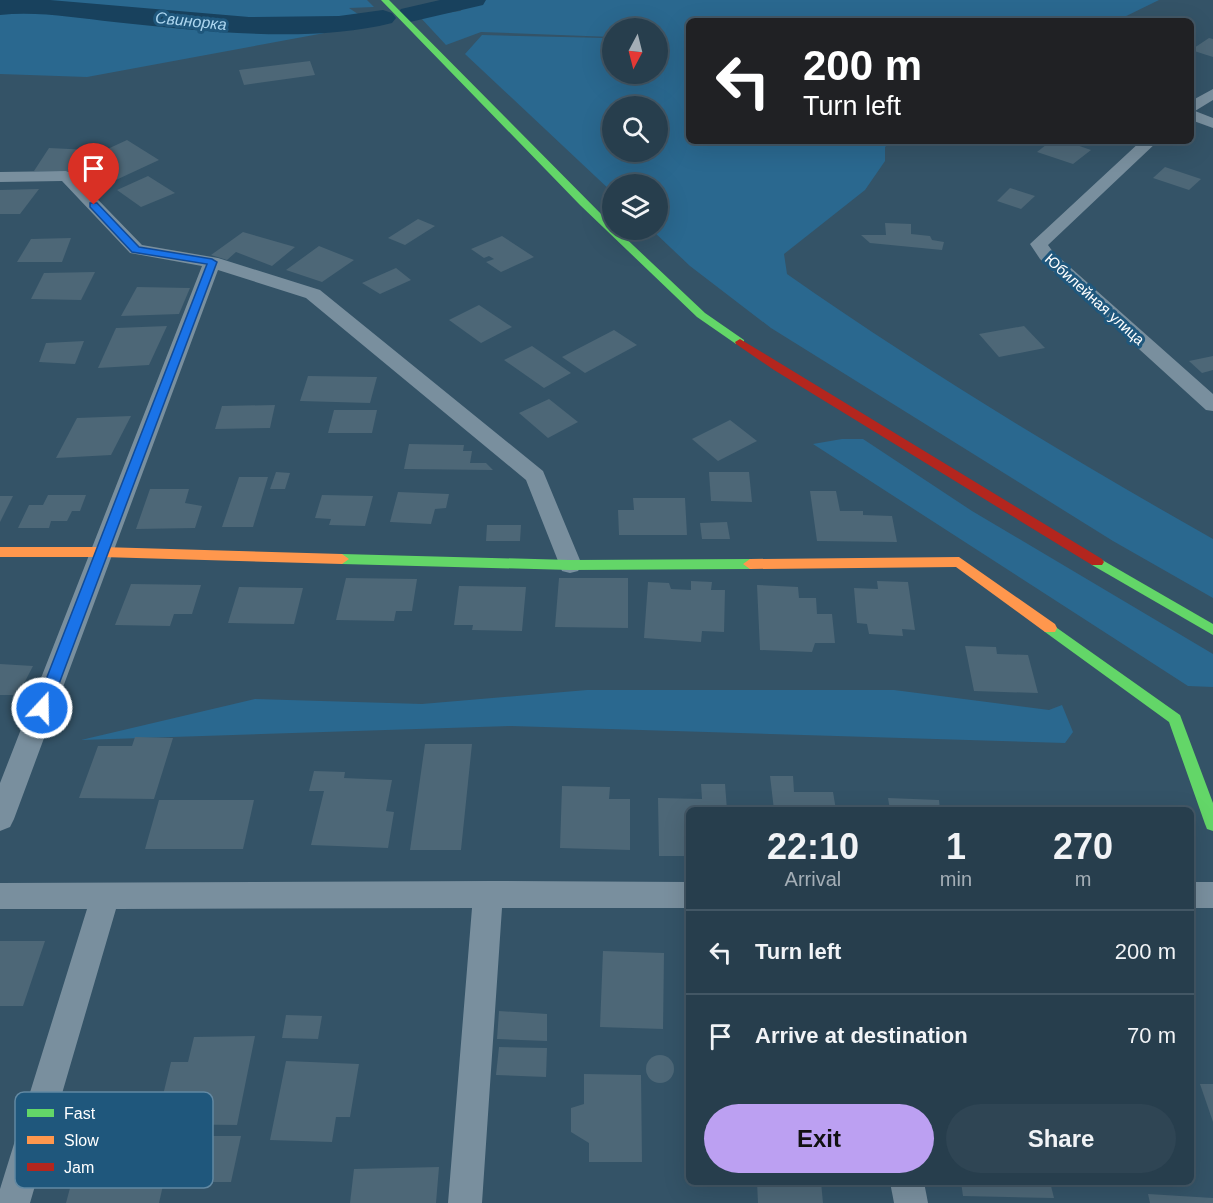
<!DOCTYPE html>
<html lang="en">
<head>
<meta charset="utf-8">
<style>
  :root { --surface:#273e4d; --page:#2f4554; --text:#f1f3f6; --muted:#a4aeb6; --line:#435765; --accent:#bca0f2 }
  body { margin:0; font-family:Helvetica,sans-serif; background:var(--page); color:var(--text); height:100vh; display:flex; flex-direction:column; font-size:22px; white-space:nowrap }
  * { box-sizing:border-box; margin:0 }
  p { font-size:20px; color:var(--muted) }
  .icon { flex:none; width:33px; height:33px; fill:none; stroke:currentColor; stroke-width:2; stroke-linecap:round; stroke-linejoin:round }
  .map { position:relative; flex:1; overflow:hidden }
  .drawer { position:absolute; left:686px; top:807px; width:508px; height:378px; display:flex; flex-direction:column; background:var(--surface); border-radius:9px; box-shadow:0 6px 24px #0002,0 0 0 2px var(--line) }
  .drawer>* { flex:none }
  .guide { position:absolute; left:686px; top:18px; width:508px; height:126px; border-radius:9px; box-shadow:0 6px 24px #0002,0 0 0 2px var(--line); background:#202124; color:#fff; overflow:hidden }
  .needle { width:39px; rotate:187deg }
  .controls { position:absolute; left:602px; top:18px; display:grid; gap:12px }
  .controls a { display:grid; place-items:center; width:66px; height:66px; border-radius:50%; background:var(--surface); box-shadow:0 6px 24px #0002,0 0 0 2px var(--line); font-size:30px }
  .pin { position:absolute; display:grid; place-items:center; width:51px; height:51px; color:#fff; margin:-62px -26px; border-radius:50% 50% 50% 0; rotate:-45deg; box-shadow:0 0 6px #0007 }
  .pin .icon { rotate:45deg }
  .me { position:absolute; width:66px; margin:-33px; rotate:21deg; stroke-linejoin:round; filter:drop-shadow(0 0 4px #0008) }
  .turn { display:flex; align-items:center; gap:21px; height:126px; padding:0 18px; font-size:27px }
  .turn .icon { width:78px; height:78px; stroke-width:2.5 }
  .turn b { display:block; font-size:42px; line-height:51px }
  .eta { display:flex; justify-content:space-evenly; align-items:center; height:102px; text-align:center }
  .eta b { font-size:36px; font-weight:600; line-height:42px }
  .primary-button { display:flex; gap:12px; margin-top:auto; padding:12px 18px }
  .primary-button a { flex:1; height:69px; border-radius:36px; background:var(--accent); color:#111; font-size:24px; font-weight:600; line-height:69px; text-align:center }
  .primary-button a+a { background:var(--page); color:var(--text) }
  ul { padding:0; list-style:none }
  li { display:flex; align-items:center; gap:18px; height:84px; padding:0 18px; border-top:2px solid var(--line) }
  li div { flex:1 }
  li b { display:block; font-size:22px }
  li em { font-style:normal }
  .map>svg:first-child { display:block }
</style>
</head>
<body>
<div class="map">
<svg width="1213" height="1203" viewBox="0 0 1213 1203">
  <rect width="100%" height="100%" fill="#345367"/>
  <!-- green -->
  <g fill="#2a688f" fill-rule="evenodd">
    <polygon points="0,0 367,0 374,7 349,8 358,14 312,23 330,32 87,77 0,74"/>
    <path d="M477 0H1159L1116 21H688V141H891L885 147V161L865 190 784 254 787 274C924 370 1068 457 1213 539V598L1113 541 771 328 690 266 652 230H657V184H612V192L465 54 482 35 606 38 612 41V74H640L637 78 646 74H657V28H612V37L481 32 446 45 420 17 460 11ZM657 106V152H612V106Z"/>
    <polygon points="842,439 863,439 972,511 1213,654 1213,687 1188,686 813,444"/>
    <polygon points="587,690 894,690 1049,710 1062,705 1073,732 1065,743 511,726 81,740 255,699 422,704"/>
  </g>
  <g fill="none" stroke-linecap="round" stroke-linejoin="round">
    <!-- river -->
    <g fill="#18415d" fill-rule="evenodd">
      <path d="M0 0H50L249 17 339 16 383 10 392 13 396 18 392 23C308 44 200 31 114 22 76 18 38 11 0 15Z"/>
      <polygon points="440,0 486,0 483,5 410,22 401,19 397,14 401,9"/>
    </g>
  </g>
  <!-- building -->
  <g fill="#4d6777">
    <polygon points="1209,38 1213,39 1213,57 1191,50"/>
    <polygon points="310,61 315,75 244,85 239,70"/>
    <polygon points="127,140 159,160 90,192 82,185 102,175 88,158"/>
    <polygon points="1051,141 1065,141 1091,150 1073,164 1037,152"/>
    <polygon points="49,148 90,150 68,171 34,171"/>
    <polygon points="1165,167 1201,179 1189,190 1153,178"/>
    <polygon points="148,176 175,193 141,207 117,190"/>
    <polygon points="1010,188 1035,196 1021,209 997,201"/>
    <polygon points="39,189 20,214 0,214 0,190"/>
    <polygon points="418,219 435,226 405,245 388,238"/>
    <polygon points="885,223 911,224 911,234 930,236 932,240 944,242 942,250 870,243 861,235 886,235"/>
    <polygon points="243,232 295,247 272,266 236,252 227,260 211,255"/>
    <polygon points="502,236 534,257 501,272 486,262 494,259 489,256 484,258 471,249"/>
    <polygon points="71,238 62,262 17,262 31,239"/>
    <polygon points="319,246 354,260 322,282 286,270"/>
    <polygon points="396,268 411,280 380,294 362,283"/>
    <polygon points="95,272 81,300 31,299 44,273"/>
    <polygon points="137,287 190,288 179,314 121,316"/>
    <polygon points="479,305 512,327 481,343 449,320"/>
    <polygon points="167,326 149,365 98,368 116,328"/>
    <polygon points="1024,326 1045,348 999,357 979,334"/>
    <polygon points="614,330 637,345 585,373 562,357"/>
    <polygon points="84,341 75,364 39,362 46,343"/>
    <polygon points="532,346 571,373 544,388 504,360"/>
    <polygon points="1213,356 1213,370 1202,373 1189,361"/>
    <polygon points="308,376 377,377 370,403 300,401"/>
    <polygon points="549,399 578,422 548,438 519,413"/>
    <polygon points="275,405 270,428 215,429 222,406"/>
    <polygon points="334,410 377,410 372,433 328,433"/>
    <polygon points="131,416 111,455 56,458 77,418"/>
    <polygon points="730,420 757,441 718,461 692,439"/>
    <polygon points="409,444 464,445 463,451 472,451 470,463 486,463 493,470 404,469"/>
    <polygon points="276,472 290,473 285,489 270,489"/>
    <polygon points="709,472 749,472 752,502 711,501"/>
    <polygon points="239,477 268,477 253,527 222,527"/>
    <polygon points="150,489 189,489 185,503 202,506 195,528 136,529"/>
    <polygon points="810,491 836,491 840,511 863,511 863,515 892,516 897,542 817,541"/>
    <polygon points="398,492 449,494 446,508 435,509 431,524 390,522"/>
    <polygon points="48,495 86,495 80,511 72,511 67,521 51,521 49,528 18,528 29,505 43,505"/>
    <polygon points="322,495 373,496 365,526 329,525 331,519 315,518"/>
    <polygon points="0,496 13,496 0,522"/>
    <polygon points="633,498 685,498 687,535 619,535 618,510 634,510"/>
    <polygon points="727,522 730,539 702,539 700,523"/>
    <polygon points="487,525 521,525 520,541 486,541"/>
    <polygon points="346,578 417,579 412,611 396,611 394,621 336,620"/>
    <polygon points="559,578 628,578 628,628 555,627"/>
    <polygon points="691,581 712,582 711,590 725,590 724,632 702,631 701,642 644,638 648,582 669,583 671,589 691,590"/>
    <polygon points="877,581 908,582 915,630 902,629 903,636 869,634 867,624 857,623 854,588 878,589"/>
    <polygon points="131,584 201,585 192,614 174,614 170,626 115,625"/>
    <polygon points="757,585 798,587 799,598 816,598 817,614 832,614 835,643 815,643 812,652 760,650"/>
    <polygon points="459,586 526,587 522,631 472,630 473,625 454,625"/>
    <polygon points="239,587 303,588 294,624 228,623"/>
    <polygon points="965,646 996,647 997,654 1028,655 1038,693 974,691"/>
    <polygon points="0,664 33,666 18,695 0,695"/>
    <polygon points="135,737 173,738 154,799 79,798 98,746 132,746"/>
    <polygon points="425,744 472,744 461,850 410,850"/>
    <polygon points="314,771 345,772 344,778 392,780 386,811 394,812 388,848 311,845 324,791 309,791"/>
    <polygon points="770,776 793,776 794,792 833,792 836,810 774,810"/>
    <polygon points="701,784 725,784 727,810 688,810 688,856 659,856 658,798 702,799"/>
    <polygon points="562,786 610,787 609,799 630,799 630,850 560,848"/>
    <polygon points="888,798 939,800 940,810 890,810"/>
    <polygon points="159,800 254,800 243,849 145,849"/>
    <polygon points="0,941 45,941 23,1006 0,1006"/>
    <polygon points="603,951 664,953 663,1029 600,1027"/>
    <polygon points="499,1011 547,1014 547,1041 497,1039"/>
    <polygon points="286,1015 322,1016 318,1039 282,1038"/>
    <polygon points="255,1036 237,1125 156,1124 171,1062 188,1062 194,1037"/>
    <polygon points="499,1047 547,1048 546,1077 496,1075"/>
    <circle cx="660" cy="1069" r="14"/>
    <polygon points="286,1061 359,1064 350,1117 336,1117 332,1142 270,1140"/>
    <polygon points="584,1074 641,1075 642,1162 589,1162 589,1143 571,1132 571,1108 584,1104"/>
    <polygon points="1200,1084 1213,1084 1213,1122"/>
    <polygon points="204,1136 241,1136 231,1182 194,1182"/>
    <polygon points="439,1167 436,1203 350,1203 354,1169"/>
    <polygon points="166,1172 159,1203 66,1203 74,1173"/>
    <polygon points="757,1182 821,1182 823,1203 758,1203"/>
    <polygon points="961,1182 1050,1182 1054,1198 963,1196"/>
    <polygon points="1148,1194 1213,1198 1213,1203 1150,1203"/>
  </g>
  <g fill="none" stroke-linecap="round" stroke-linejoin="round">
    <!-- street -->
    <g fill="#798f9e" fill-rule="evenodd">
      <polygon points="1213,89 1213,100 1195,111 1213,118 1213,128 1191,120 1191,101"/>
      <polygon points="1141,141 1158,141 1048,245 1053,252 1213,394 1213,411 1206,410 1040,259 1030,244"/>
      <polygon points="66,171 72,173 142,245 218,258 320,290 543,471 582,565 578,571 570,573 562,571 526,480 306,298 218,270 14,819 10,827 0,831 0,783 202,266 130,253 62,181 0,182 0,172"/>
      <polygon points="488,881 688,882 688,908 502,908 482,1203 448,1203 472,908 116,909 30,1203 0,1203 0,1189 87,909 0,909 0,883"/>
      <rect x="1191" y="882" width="22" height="26"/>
      <polygon points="890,1182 924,1182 928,1203 894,1203"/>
    </g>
    <!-- fast -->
    <g fill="#63d668" fill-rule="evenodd">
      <polygon points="381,0 389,0 612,225 612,230 617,230 705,313 744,340 744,344 736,344 697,317 580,205"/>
      <polygon points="342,554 570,560 750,559 757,564 750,569 570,570 342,564 335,559"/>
      <polygon points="1097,557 1213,624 1213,635 1092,565 1090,562 1092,559"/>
      <polygon points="1050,623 1180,715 1213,803 1213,831 1207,829 1205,824 1169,722 1045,632 1043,628 1045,624"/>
    </g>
    <!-- slow -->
    <g fill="#ff974d" fill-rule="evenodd">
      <polygon points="0,547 102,547 342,554 349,559 342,564 102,557 0,557"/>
      <polygon points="959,557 1055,624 1057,628 1055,632 1045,632 956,567 750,569 743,564 750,559"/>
    </g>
    <!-- jam -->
    <polygon fill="#b3261e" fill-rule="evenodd" points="740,339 1102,559 1104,562 1102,565 1092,565 774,370 736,344 735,342"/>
  </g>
  <!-- route -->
  <polygon fill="#1a73e8" stroke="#114b97" stroke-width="1.5" points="90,203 97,203 139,247 212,259 217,262 50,708 48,712 37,712 35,708 207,264 132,252 90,207"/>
  <g text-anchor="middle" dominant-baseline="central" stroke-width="6" stroke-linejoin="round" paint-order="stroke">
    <!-- far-street labels -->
    <g font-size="15" fill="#fff" stroke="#1f577c">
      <text transform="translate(1095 299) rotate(42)">Юбилейная улица</text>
    </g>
    <!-- far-water labels -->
    <g font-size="16" font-style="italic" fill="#add6ef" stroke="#1f577c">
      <text transform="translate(191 21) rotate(6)">Свинорка</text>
    </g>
  </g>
  <!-- legend -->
  <rect x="15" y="1092" width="198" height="96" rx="9" fill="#1f577c" stroke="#6289a3" stroke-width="1.5"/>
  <rect x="27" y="1109" width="27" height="8" fill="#63d668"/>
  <rect x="27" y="1136" width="27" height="8" fill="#ff974d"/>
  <rect x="27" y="1163" width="27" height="8" fill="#b3261e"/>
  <g font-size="16" fill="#fff">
    <text x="64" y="1119">Fast</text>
    <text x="64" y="1146">Slow</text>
    <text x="64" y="1173">Jam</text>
  </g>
</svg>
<div class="controls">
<a><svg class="needle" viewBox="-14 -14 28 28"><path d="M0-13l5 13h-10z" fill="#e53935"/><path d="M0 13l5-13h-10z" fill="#a4aeb6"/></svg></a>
<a><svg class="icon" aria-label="search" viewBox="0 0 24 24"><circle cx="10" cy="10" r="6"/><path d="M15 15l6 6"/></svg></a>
<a><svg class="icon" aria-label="layers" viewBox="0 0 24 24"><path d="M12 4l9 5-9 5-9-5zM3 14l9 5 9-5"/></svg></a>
</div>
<div class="pin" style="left:94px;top:205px;background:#d93025"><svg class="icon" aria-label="arrive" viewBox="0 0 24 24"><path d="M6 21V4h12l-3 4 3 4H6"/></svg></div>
<svg class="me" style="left:42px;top:708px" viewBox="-20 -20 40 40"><circle r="17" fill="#1a73e8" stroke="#fff" stroke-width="3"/><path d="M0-11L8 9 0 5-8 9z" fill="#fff"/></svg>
<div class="guide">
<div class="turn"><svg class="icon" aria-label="left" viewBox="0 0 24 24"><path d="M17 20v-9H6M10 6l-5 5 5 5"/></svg><div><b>200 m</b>Turn left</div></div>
</div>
<section class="drawer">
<div class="eta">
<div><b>22:10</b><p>Arrival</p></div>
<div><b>1</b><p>min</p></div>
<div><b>270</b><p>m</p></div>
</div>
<ul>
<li><svg class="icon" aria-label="left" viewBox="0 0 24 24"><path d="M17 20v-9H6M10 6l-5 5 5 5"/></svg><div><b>Turn left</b></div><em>200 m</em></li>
<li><svg class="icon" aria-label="arrive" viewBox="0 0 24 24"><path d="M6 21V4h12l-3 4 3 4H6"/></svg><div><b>Arrive at destination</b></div><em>70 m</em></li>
</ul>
<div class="primary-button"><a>Exit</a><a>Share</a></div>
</section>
</div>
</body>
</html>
